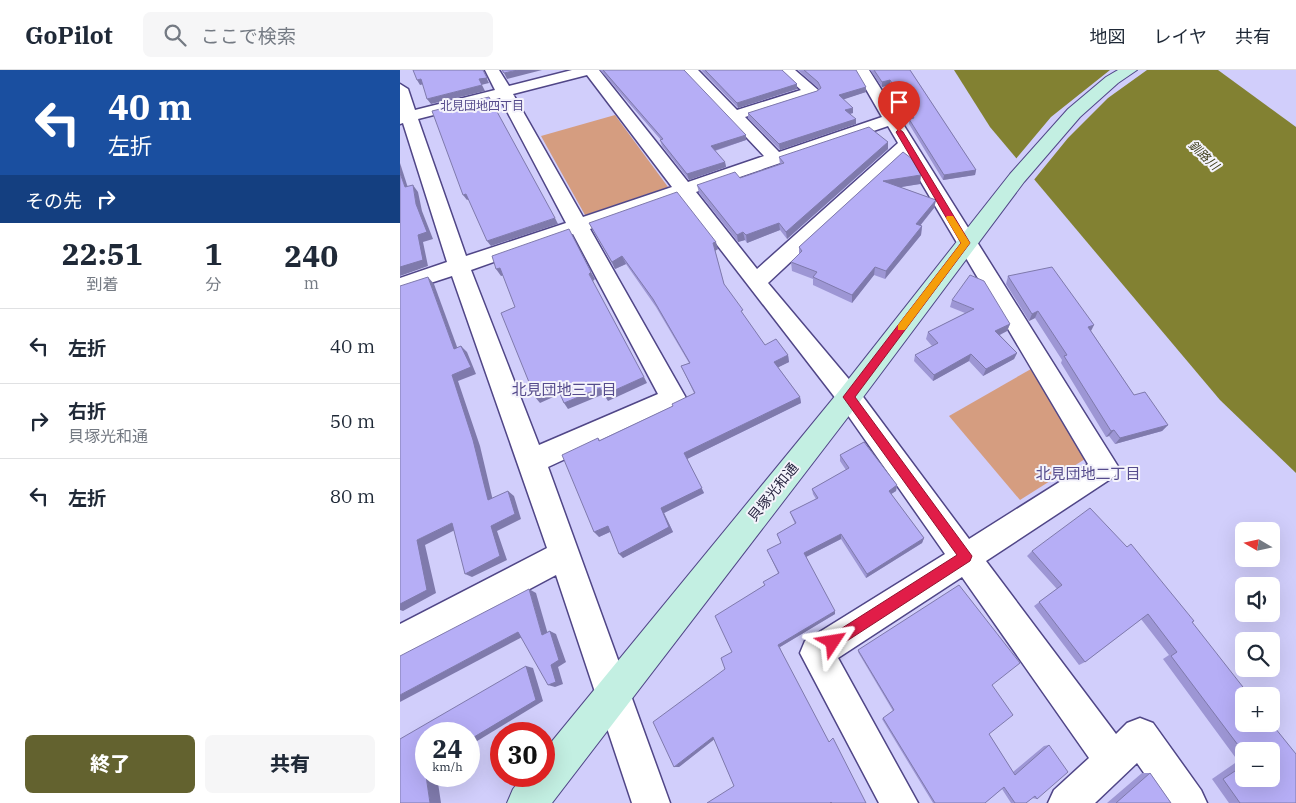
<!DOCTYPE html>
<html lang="ja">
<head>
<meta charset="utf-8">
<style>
  :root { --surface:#fff; --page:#f6f6f7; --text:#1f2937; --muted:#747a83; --line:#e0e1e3; --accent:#63622f }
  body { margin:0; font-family:"IBM Plex Serif","Noto Sans JP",serif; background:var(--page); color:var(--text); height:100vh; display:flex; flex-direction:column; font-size:19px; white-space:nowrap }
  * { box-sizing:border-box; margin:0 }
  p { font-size:16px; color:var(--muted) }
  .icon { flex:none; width:28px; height:28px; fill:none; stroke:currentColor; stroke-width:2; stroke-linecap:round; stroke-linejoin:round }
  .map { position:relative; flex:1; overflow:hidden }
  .sheet { display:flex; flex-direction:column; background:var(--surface); width:400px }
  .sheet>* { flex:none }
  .guide { background:#1a4fa0; color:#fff; overflow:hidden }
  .needle { width:32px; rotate:279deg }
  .fabs { position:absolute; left:835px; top:452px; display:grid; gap:10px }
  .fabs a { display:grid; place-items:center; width:45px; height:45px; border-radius:8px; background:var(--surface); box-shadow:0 5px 20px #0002; font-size:25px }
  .speed { position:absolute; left:15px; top:652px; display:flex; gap:10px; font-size:25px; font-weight:700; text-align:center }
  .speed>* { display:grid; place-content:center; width:65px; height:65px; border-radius:50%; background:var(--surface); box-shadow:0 5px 20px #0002; line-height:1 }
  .speed small { font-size:12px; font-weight:400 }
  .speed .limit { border:8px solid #d22; background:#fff; color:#111 }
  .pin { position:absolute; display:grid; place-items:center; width:42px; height:42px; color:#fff; margin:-51px -21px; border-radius:50% 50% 50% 0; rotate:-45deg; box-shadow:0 0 5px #0007 }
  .pin .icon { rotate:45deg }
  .me { position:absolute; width:55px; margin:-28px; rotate:57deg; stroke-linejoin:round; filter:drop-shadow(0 0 4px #0008) }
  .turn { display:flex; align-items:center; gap:18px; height:105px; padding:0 25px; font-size:22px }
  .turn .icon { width:65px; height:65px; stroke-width:2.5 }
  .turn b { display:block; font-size:35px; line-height:42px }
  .then { display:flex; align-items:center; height:48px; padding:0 25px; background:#0003; gap:10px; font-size:19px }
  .eta { display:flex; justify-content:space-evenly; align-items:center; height:85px; text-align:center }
  .eta b { font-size:30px; font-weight:800; line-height:35px }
  .primary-button { display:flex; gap:10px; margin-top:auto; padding:10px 25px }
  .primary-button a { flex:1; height:58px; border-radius:8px; background:var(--accent); color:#fff; font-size:20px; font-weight:800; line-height:58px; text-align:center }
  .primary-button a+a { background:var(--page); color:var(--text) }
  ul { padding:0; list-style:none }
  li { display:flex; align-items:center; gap:15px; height:75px; padding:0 25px; border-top:1px solid var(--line) }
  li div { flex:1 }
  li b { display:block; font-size:19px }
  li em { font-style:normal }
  header { display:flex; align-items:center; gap:30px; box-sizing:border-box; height:70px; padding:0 25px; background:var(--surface); border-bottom:1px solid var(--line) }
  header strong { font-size:24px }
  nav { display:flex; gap:28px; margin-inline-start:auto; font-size:18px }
  .search { width:350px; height:45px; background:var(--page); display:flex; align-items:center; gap:12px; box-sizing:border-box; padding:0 18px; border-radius:8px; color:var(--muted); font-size:19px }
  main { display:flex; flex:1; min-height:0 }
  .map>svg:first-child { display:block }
</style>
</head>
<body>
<header>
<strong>GoPilot</strong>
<div class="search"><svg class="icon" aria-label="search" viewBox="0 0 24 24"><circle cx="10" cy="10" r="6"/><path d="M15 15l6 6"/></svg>ここで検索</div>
<nav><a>地図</a><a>レイヤ</a><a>共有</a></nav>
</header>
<main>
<section class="sheet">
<div class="guide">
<div class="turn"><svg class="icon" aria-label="left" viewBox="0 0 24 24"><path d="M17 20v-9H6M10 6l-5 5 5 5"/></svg><div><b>40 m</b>左折</div></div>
<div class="then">その先<svg class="icon" aria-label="right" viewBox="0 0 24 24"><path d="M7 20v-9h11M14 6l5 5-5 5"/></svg></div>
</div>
<div class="eta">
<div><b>22:51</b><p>到着</p></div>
<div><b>1</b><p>分</p></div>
<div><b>240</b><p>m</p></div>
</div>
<ul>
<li><svg class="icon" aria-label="left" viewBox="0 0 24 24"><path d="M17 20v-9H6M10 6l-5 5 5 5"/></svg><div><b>左折</b></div><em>40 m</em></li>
<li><svg class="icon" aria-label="right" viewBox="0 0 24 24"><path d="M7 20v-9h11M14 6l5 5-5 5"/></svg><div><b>右折</b><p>貝塚光和通</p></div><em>50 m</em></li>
<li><svg class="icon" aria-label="left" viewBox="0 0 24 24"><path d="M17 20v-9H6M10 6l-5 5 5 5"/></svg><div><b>左折</b></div><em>80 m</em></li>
</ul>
<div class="primary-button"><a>終了</a><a>共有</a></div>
</section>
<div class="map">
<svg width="896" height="733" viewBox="0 0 896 733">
  <rect width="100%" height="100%" fill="#d1cefb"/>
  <!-- green -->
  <g fill="#d59d80">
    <polygon points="215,45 268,117 185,145 141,66"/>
    <polygon points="631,299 685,389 620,430 549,346"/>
  </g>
  <!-- water -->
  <polygon fill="#828132" points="554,0 818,0 896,57 896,403 820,330 590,57"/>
  <!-- pier -->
  <polygon fill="#d1cefb" points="710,0 747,0 708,28 668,68 633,111 615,90 651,47"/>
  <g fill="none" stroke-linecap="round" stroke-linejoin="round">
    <defs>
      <path id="street" d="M85 0H99L109 16 172 0H199L288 112 364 86 283 0H298L337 40 401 20 379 0H395L417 19 420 22 417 25 345 47 379 82 482 47 455 0H469L719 398 715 406 586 491 716 664 727 653 740 648 753 653 801 720 807 733H765L737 693 695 733H648L654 720 689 688 562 507 438 588 518 733H479L400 583 405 571 545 484 440 334 280 127 190 159 286 328 282 335 148 397 270 733H232L156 505 0 588V554L147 478 52 206 0 223V208L47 192 3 53 0 54V14L8 19 15 40 95 20ZM187 5 272 117 183 147 113 24ZM100 28 166 153 66 186 18 49ZM488 56 498 73 357 199 296 122ZM505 85 688 394 569 469 458 320 368 213ZM173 164 258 324 139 375 71 200Z"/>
      <polygon id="secondary" points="718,0 737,0 718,13 680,47 624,112 458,334 152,733 107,733 113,719 123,706 144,706 144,681 440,320 610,104 668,39 706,7"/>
    </defs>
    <!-- street casing -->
    <use href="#street" stroke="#504687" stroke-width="3"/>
    <!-- secondary casing -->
    <use href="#secondary" stroke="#504687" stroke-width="2"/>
    <!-- street -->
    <use href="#street" fill="#fff" fill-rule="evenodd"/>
    <!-- secondary -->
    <use href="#secondary" fill="#c3efe2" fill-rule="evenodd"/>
  </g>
  <!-- wall -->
  <g fill="#9d96d4" fill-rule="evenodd">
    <polygon points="200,0 284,0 346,70 315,81 325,92 326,97 289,110 262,76 260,70 261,70"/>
    <polygon points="301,0 382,0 397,14 397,19 338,38"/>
    <polygon points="398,0 456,0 466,22 443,29 453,43 450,44 456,54 380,80 348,48 348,43 417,21 419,20 418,18"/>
    <polygon points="470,0 510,0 576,100 575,105 543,110 509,54 509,49 511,49 490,15 482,17"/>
    <polygon points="488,72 488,79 387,169 380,160 347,173 345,170 338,172 299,123 297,115 340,108 380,94 379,87"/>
    <polygon points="503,82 520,114 500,117 536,130 534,138 520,156 522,156 521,165 485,209 474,205 452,233 413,215 413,209 392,201 391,192 399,184 399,177"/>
    <polygon points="189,153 318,179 315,180 324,214 344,246 365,275 388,285 389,292 378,297 400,327 401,333 287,389 304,423 264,443 273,462 223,488 210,462 199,467 198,368 200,370 273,336 294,323 281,296 289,293 256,237 226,194 215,199"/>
    <polygon points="608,206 691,261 734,325 768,355 762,361 715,374 709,366 706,367 661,293 662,290 635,248 629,251 606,214"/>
    <polygon points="552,230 610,254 607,261 600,265 617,283 614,289 583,306 569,291 533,311 514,291 515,285 532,276 526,269 528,262 565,243 550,237"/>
    <polygon points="440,385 497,415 496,421 491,424 524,468 522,473 466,508 441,469 406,487 435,544 380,577 431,732 334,716 314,669 279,697 325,599 332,582 365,515 378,503 367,480 381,473 377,464 395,454 392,447 390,442 416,429 413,424 412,419 446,400 440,391"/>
    <path d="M632 481 792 552 896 733H829L812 709 838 691 763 589 769 585 741 549 685 592 679 595 634 536 657 519 627 486ZM844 681 871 709H844Z"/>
    <polygon points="458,580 592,615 589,664 613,702 644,676 649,675 637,729 632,728 626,733 611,733 602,719 585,733 533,733 482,649 493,641 458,582"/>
    <polygon points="742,703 750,703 771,733 707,733"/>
  </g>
  <!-- shaded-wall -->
  <g fill="#7f7aac">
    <polygon points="83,0 84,0 83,1 89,13 81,15 79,9"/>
    <polygon points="118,0 142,0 107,9 104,3"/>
    <polygon points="21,9 24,14 20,15 17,10"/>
    <polygon points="490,10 490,15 482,17 482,12"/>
    <polygon points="397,14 397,19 338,38 337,33"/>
    <polygon points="82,15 85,21 31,34 27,29"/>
    <polygon points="466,17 466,22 439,31 439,25"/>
    <polygon points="453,38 453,43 445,45 445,40"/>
    <polygon points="456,49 456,54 380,80 379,74"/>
    <polygon points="346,65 346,70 313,81 311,76"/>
    <polygon points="488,72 488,79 387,169 386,162"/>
    <polygon points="325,92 326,97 289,110 287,104"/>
    <polygon points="0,93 10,124 5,117 0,103"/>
    <polygon points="576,100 575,105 543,110 544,105"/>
    <polygon points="521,105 520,114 483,120 483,111"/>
    <polygon points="13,115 18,122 22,141 33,169 23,172 28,196 0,206 0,197 16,134"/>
    <polygon points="66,124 69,129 67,130 63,125"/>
    <polygon points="536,130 534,138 514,163 516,154"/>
    <polygon points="155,148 158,154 91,176 87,171"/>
    <polygon points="379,153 380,160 347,173 346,165"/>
    <polygon points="522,156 521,165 485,209 486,201"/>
    <polygon points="343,162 345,170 338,172 337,165"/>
    <polygon points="316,172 318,179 315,181 313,173"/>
    <polygon points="222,186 226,194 215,199 212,192"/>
    <polygon points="475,197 474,205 452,233 452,225"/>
    <polygon points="100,198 105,205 101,206 96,199"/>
    <polygon points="191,202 195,209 193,211 189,204"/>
    <polygon points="28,207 34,214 60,285 54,279"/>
    <polygon points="638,241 635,248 629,251 632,244"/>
    <polygon points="610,254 607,261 593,268 595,261"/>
    <polygon points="694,255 690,263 688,257"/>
    <polygon points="61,276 67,282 76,304 58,311 80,376 94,435 88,430 52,305"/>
    <polygon points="617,283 614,289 583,306 586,299"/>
    <polygon points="571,284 569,291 533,311 534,305"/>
    <polygon points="388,285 389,292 375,299 374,292"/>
    <polygon points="244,307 247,313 208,331 204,325"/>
    <polygon points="157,317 162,323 140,333 135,327"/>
    <polygon points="200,318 204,324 168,339 164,333"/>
    <polygon points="400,327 401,333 287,389 304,423 264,443 273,462 223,488 219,484 261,438 284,383"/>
    <polygon points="768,355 762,361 715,374 720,368"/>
    <polygon points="714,360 709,366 706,367 711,361"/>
    <polygon points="497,415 496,421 488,426 489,421"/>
    <polygon points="108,421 114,426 121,449 97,461 107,490 72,507 65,504 91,456"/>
    <polygon points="52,453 59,458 25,475 36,523 3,541 0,540 0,534 17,470"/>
    <polygon points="208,456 212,461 199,467 194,462"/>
    <polygon points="441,464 441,469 404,488 404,483"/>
    <polygon points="524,468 522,473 466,508 467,504"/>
    <polygon points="129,519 136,523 149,568 142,565"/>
    <polygon points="435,541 435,544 380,577 378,575"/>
    <polygon points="150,561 156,564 166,592 158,597 163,614 155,617 148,615 151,595"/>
    <polygon points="118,562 126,565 0,632 0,625"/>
    <polygon points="126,596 133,598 143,631 69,676 69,670"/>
    <polygon points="313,667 316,668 279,697 274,697"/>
    <polygon points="26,698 26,706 37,706 41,733 30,733 25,699"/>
  </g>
  <!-- building -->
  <g fill="#b6aef6" stroke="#7f7aac">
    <polygon points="13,0 83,0 87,8 79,9 82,15 27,29 21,9 17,10"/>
    <polygon points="102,0 118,0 104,3"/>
    <polygon points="203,0 284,0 346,65 311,76 325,92 287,104 260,70 263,69"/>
    <polygon points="305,0 382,0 397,14 337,33"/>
    <polygon points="404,0 456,0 466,17 439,25 453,38 445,40 456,49 379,74 348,43 417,21 421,18 418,12"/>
    <polygon points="474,0 510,0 576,100 544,105 509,49 514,48 490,10 482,12"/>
    <polygon points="89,27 155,148 87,171 66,124 63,125 32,41"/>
    <polygon points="469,57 488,72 386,162 379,153 346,165 343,162 337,165 297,115 335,102 340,108 384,93 379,87"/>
    <polygon points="503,82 511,88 521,105 483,111 536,130 516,154 522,156 486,201 475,197 452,225 413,207 417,202 391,192 402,181 399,177"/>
    <polygon points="0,103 5,117 13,115 16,134 27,162 18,165 23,190 0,197"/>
    <polygon points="277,122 316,172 313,173 324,214 343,240 341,241 365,275 376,269 388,285 374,292 400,327 284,383 302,418 261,438 269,457 219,484 208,456 194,462 162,385 198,368 199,371 273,336 272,334 295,323 281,296 290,293 253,229 222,186 212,192 189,153"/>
    <polygon points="169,159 191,202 189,204 244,307 204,325 200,318 164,333 157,317 135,327 101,243 115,237 100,198 96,199 92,186"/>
    <polygon points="652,197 694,255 688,257 734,325 745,322 768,355 720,368 714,360 711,361 664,286 667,285 638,241 632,244 608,206"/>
    <polygon points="570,205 584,211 610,254 595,261 617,283 586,299 571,284 534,305 515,285 538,273 528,262 574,239 552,230"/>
    <polygon points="28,207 54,279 61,276 71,297 52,305 73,370 88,430 108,421 115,444 91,456 100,486 65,504 52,453 17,470 27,520 0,534 0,216"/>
    <polygon points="464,372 497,415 489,421 524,468 467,504 441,464 404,483 435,541 378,575 429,672 433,668 466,733 432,733 431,732 430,733 307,733 334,716 313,667 274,697 253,652 325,599 321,588 332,582 315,546 365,515 363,512 379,503 367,480 381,473 377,464 396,453 390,442 418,428 412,419 449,398 440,385"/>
    <polygon points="690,438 727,477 731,474 794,551 792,552 850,626 844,626 844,654 871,654 871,653 896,684 896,733 840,733 823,709 844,695 844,709 871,709 871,681 844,681 844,683 771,586 777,582 748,544 685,592 639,532 662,515 632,481"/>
    <polygon points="559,515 620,593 592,615 613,645 589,664 615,705 649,675 668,702 637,729 635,726 626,733 615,733 604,717 585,733 535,733 483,648 494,640 458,580"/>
    <polygon points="129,519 142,565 150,561 159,590 151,595 156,612 148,615 118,562 0,625 0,586"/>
    <polygon points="126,596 136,630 69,670 69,664 26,664 26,698 25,699 30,733 0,733 0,669"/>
    <polygon points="750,703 771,733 716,733"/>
  </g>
  <!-- route -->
  <polygon fill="#e11d48" stroke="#92132f" points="499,59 503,62 570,173 455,327 572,486 570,491 433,580 428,578 426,572 428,567 557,485 443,327 561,173 496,62"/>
  <!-- slow -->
  <polygon fill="#f59e0b" points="547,146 553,146 570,173 505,260 498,260 498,255 561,173 546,148"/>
  <g text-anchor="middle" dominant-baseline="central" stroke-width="4" stroke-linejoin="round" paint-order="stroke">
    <!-- far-neighbourhood labels -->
    <g font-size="12" fill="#554b8c" stroke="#f4f3fb">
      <text x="82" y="35">北見団地四丁目</text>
    </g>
    <!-- far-water labels -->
    <g font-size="12" font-style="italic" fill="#3c3c19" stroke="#f4f3fb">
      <text transform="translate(804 85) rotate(43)">釧路川</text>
    </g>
    <!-- street labels -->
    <g font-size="14" fill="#282541" stroke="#f4f3fb">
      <text transform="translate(373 422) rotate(-51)">貝塚光和通</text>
    </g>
    <!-- neighbourhood labels -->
    <g font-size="15" fill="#554b8c" stroke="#f4f3fb">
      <text x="164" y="319">北見団地三丁目</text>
      <text x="688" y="403">北見団地二丁目</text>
    </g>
  </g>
</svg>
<div class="fabs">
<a><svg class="needle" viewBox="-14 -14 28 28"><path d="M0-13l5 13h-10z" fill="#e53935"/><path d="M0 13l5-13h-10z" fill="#747a83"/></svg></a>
<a><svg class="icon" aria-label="sound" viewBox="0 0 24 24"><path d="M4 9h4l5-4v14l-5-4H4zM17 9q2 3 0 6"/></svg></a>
<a><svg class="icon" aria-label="search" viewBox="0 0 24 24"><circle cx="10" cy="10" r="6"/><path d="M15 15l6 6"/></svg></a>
<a>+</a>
<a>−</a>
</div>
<div class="speed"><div>24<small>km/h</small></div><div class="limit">30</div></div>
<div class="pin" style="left:499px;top:62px;background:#d93025"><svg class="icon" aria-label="arrive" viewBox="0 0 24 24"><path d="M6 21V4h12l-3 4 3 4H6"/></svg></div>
<svg class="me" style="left:433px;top:572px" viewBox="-20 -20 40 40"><path d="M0-17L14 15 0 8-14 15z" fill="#e11d48" stroke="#fff" stroke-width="4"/></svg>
</div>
</main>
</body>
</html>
